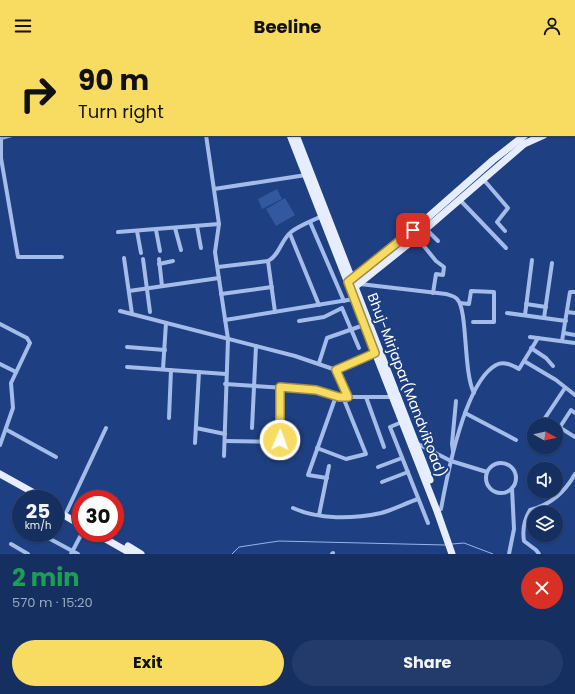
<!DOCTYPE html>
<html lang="en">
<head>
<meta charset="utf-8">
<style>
  :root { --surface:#162f61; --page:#233b6a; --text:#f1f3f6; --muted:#9ea9bd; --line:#354a76; --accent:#f8dc62 }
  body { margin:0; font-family:Poppins,sans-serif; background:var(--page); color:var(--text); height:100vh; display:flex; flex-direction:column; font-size:15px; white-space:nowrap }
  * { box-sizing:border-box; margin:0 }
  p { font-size:13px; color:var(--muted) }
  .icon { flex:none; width:22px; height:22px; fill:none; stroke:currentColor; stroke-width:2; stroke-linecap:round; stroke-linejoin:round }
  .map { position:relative; height:502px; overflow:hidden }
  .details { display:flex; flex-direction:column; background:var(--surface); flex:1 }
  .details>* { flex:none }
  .banner { position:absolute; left:0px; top:0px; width:575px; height:84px; box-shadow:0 1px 3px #0004,0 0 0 1px var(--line); background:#f8dc62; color:#111; overflow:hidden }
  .needle { width:26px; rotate:98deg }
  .tools { position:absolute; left:527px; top:366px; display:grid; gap:8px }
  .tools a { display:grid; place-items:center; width:36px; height:36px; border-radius:50%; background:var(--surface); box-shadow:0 1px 3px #0004,0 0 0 1px var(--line); font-size:20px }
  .speed { position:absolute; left:12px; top:438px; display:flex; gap:8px; font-size:20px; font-weight:700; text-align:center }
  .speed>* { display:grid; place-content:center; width:52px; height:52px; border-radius:50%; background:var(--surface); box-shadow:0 1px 3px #0004,0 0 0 1px var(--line); line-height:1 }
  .speed small { font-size:10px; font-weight:400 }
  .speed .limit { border:6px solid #d22; background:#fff; color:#111 }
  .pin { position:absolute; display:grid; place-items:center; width:34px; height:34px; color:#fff; margin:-17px; border-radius:8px; box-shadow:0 2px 6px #0006 }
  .me { position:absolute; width:44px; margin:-22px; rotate:2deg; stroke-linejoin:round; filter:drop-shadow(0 0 3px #0008) }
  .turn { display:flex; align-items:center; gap:14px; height:84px; padding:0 12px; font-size:18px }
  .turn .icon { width:52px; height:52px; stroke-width:2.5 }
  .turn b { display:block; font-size:28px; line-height:34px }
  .round { display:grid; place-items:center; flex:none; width:42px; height:42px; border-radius:21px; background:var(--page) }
  .head { display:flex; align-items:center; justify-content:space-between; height:68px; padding:0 12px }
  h1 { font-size:24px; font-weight:700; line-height:30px; color:#1e9e55 }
  .primary-button { display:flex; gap:8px; margin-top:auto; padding:8px 12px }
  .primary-button a { flex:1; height:46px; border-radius:24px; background:var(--accent); color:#111; font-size:16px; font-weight:700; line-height:46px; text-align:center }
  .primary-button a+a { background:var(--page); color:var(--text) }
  header { display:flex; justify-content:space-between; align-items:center; height:52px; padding:0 12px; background:var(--accent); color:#111; font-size:18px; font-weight:700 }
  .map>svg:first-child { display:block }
</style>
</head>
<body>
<header><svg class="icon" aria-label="menu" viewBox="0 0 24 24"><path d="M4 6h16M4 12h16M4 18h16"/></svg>Beeline<svg class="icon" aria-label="person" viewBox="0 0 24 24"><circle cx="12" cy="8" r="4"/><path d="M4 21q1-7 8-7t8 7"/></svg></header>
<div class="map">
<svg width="575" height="502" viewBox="0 0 575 502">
  <rect width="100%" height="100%" fill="#1e3f81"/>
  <!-- pitch -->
  <g fill="#3258a0">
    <polygon points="277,137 282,147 262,157 258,147"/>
    <polygon points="285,146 295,163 276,174 266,157"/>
  </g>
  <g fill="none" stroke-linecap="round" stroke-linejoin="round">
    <!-- stream -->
    <g stroke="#97b5eb" stroke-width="1">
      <polyline points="452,492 464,491 493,502"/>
      <polyline points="232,502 239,495 279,489 445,493"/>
    </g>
    <!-- minor -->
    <g stroke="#a3bce9" stroke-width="4">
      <polyline points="28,0 28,1"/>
      <polyline points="116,0 116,1"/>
      <polyline points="187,0 187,1"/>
      <polyline points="215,0 215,1"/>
      <polyline points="505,0 506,1"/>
      <polyline points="422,1 422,0"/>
      <polyline points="450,1 450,0"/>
      <polyline points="574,11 575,11"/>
      <polyline points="0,17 1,17"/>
      <polyline points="0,20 1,25"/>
      <polyline points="0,42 1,41"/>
      <polyline points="574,55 575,56"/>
      <polyline points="12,83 1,86 1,106 18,205 62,205"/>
      <polyline points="206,83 219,172 215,200 228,287 224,404"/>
      <polyline points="483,127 508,156 497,170 505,179"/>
      <polyline points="214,137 306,123"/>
      <polyline points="460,148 506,196"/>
      <polyline points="310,170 344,249"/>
      <polyline points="197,174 201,196"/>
      <polyline points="175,176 181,198"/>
      <polyline points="426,177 438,189"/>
      <polyline points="156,178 160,199"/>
      <polyline points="137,179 141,201"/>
      <polyline points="118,180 219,172"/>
      <polyline points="290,182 319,253"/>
      <polyline points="423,193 436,209 444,215 443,223 436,222 433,241"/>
      <polyline points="124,206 132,262"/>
      <polyline points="143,207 150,260"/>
      <polyline points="159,207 162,234"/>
      <polyline points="268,209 275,260"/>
      <polyline points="159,212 173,209"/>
      <path d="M218 215 268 209C279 204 281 188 291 180 300 173 312 169 322 164"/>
      <path d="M360 232 446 242C449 243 455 244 457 247 468 257 463 320 474 341"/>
      <polyline points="129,239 219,226"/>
      <polyline points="221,242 272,235"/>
      <polyline points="460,251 469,252 471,239 494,240 494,270 473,270"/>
      <polyline points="526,252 546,255"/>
      <polyline points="120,259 295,304 336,318 375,301"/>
      <polyline points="567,260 575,261"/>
      <polyline points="507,261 566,269"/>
      <polyline points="525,263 532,208"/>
      <polyline points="544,266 552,211"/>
      <polyline points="225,268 354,247"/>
      <polyline points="299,269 324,265 342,256 359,296"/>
      <polyline points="0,272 27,286 30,291 11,331 13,356 0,393"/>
      <polyline points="564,281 575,283"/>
      <polyline points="530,285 575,291"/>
      <polyline points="562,289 570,240 575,240"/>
      <polyline points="127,295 165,298"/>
      <polyline points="531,296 546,306 553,314"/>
      <polyline points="524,309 556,328 575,343"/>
      <polyline points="319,311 327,286 364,273"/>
      <polyline points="0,312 16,320"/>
      <polyline points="127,315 226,322"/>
      <polyline points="163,317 166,271"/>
      <polyline points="336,318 348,345"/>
      <polyline points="225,332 316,338 339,345 392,345"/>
      <polyline points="565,336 545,366 575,385"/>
      <polyline points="366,345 384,395"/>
      <polyline points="465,361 516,388"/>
      <polyline points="169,366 171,318"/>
      <polyline points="402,370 390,375 428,471"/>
      <polyline points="560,375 571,358 575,361"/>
      <polyline points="196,376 225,382"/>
      <polyline points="252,376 256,294"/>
      <polyline points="7,378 56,405"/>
      <polyline points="280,388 280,335"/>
      <polyline points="225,389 287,390"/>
      <polyline points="195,391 199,320"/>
      <polyline points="416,391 451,409 487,420"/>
      <polyline points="317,396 346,407 366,402 343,345"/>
      <polyline points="453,399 452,392 456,349"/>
      <circle cx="501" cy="426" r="15"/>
      <polyline points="378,415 402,406"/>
      <polyline points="327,426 308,423 336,344"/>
      <polyline points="382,430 408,420"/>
      <path d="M293 456C319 468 353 467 381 461 393 458 406 451 418 447"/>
      <path d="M441 457C447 424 465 330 496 313 504 309 512 313 519 317L538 286"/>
      <polyline points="67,459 106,376"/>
      <polyline points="319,463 329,414"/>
      <polyline points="39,481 78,502"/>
      <polyline points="11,492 28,502"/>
      <polyline points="71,502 82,481"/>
      <polyline points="332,502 333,501"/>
      <polyline points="509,502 514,477 512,436"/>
      <path d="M539 502 536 498 524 489C522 477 524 468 530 458 550 453 565 440 575 422"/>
    </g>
    <!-- secondary -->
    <polyline stroke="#cedcf7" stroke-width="6" points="499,0 500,1"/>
    <!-- primary -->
    <g stroke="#e6edfe" stroke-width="7">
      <polyline points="259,0 259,1"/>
      <polyline points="264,0 265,1"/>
      <polyline points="574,64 575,64"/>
      <polyline points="574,72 575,71"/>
      <polyline points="290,83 437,459 452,502"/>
      <polyline points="296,83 430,428"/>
      <polyline points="350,229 401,189 493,108 525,83"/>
      <polyline points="351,238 406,194 524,92 544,83"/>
      <polyline points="0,422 45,447"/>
      <polyline points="55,458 81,473"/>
      <polyline points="95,481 132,502"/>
      <polyline points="128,494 141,502"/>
    </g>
  </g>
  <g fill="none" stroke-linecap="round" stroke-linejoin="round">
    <defs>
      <polyline id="route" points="280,388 280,335 316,338 339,345 348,345 336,318 375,301 348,230 413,178"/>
    </defs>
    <!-- route casing -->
    <use href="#route" stroke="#a18f40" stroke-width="10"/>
    <!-- route -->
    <use href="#route" stroke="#f8dc62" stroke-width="7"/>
  </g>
  <g text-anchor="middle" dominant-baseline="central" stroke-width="4" stroke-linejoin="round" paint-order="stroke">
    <!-- street labels -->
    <g font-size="14" fill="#fff" stroke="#1e3f81">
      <text transform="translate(407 333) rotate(69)">Bhuj-Mirjapar(MandviRoad)</text>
    </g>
  </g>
</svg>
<div class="tools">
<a><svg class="needle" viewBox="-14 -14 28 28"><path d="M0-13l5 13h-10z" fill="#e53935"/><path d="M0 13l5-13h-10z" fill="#9ea9bd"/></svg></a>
<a><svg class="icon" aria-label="sound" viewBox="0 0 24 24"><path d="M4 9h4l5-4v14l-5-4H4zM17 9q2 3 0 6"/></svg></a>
<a><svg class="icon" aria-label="layers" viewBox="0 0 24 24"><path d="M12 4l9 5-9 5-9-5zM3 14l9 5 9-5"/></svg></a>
</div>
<div class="speed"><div>25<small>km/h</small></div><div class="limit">30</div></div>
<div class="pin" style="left:413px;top:178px;background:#d93025"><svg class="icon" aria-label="arrive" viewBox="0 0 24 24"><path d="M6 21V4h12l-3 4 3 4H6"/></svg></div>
<svg class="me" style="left:280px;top:388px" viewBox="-20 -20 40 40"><circle r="17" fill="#f8dc62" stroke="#fff" stroke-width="3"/><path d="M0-11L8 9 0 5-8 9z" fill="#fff"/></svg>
<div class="banner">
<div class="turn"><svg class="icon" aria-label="right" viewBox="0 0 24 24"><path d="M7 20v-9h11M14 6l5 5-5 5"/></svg><div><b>90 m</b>Turn right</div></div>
</div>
</div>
<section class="details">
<div class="head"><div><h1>2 min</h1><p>570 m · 15:20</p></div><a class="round" style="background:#d93025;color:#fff"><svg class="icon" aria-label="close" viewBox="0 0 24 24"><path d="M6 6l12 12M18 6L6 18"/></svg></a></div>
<div class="primary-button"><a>Exit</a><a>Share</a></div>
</section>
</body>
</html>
